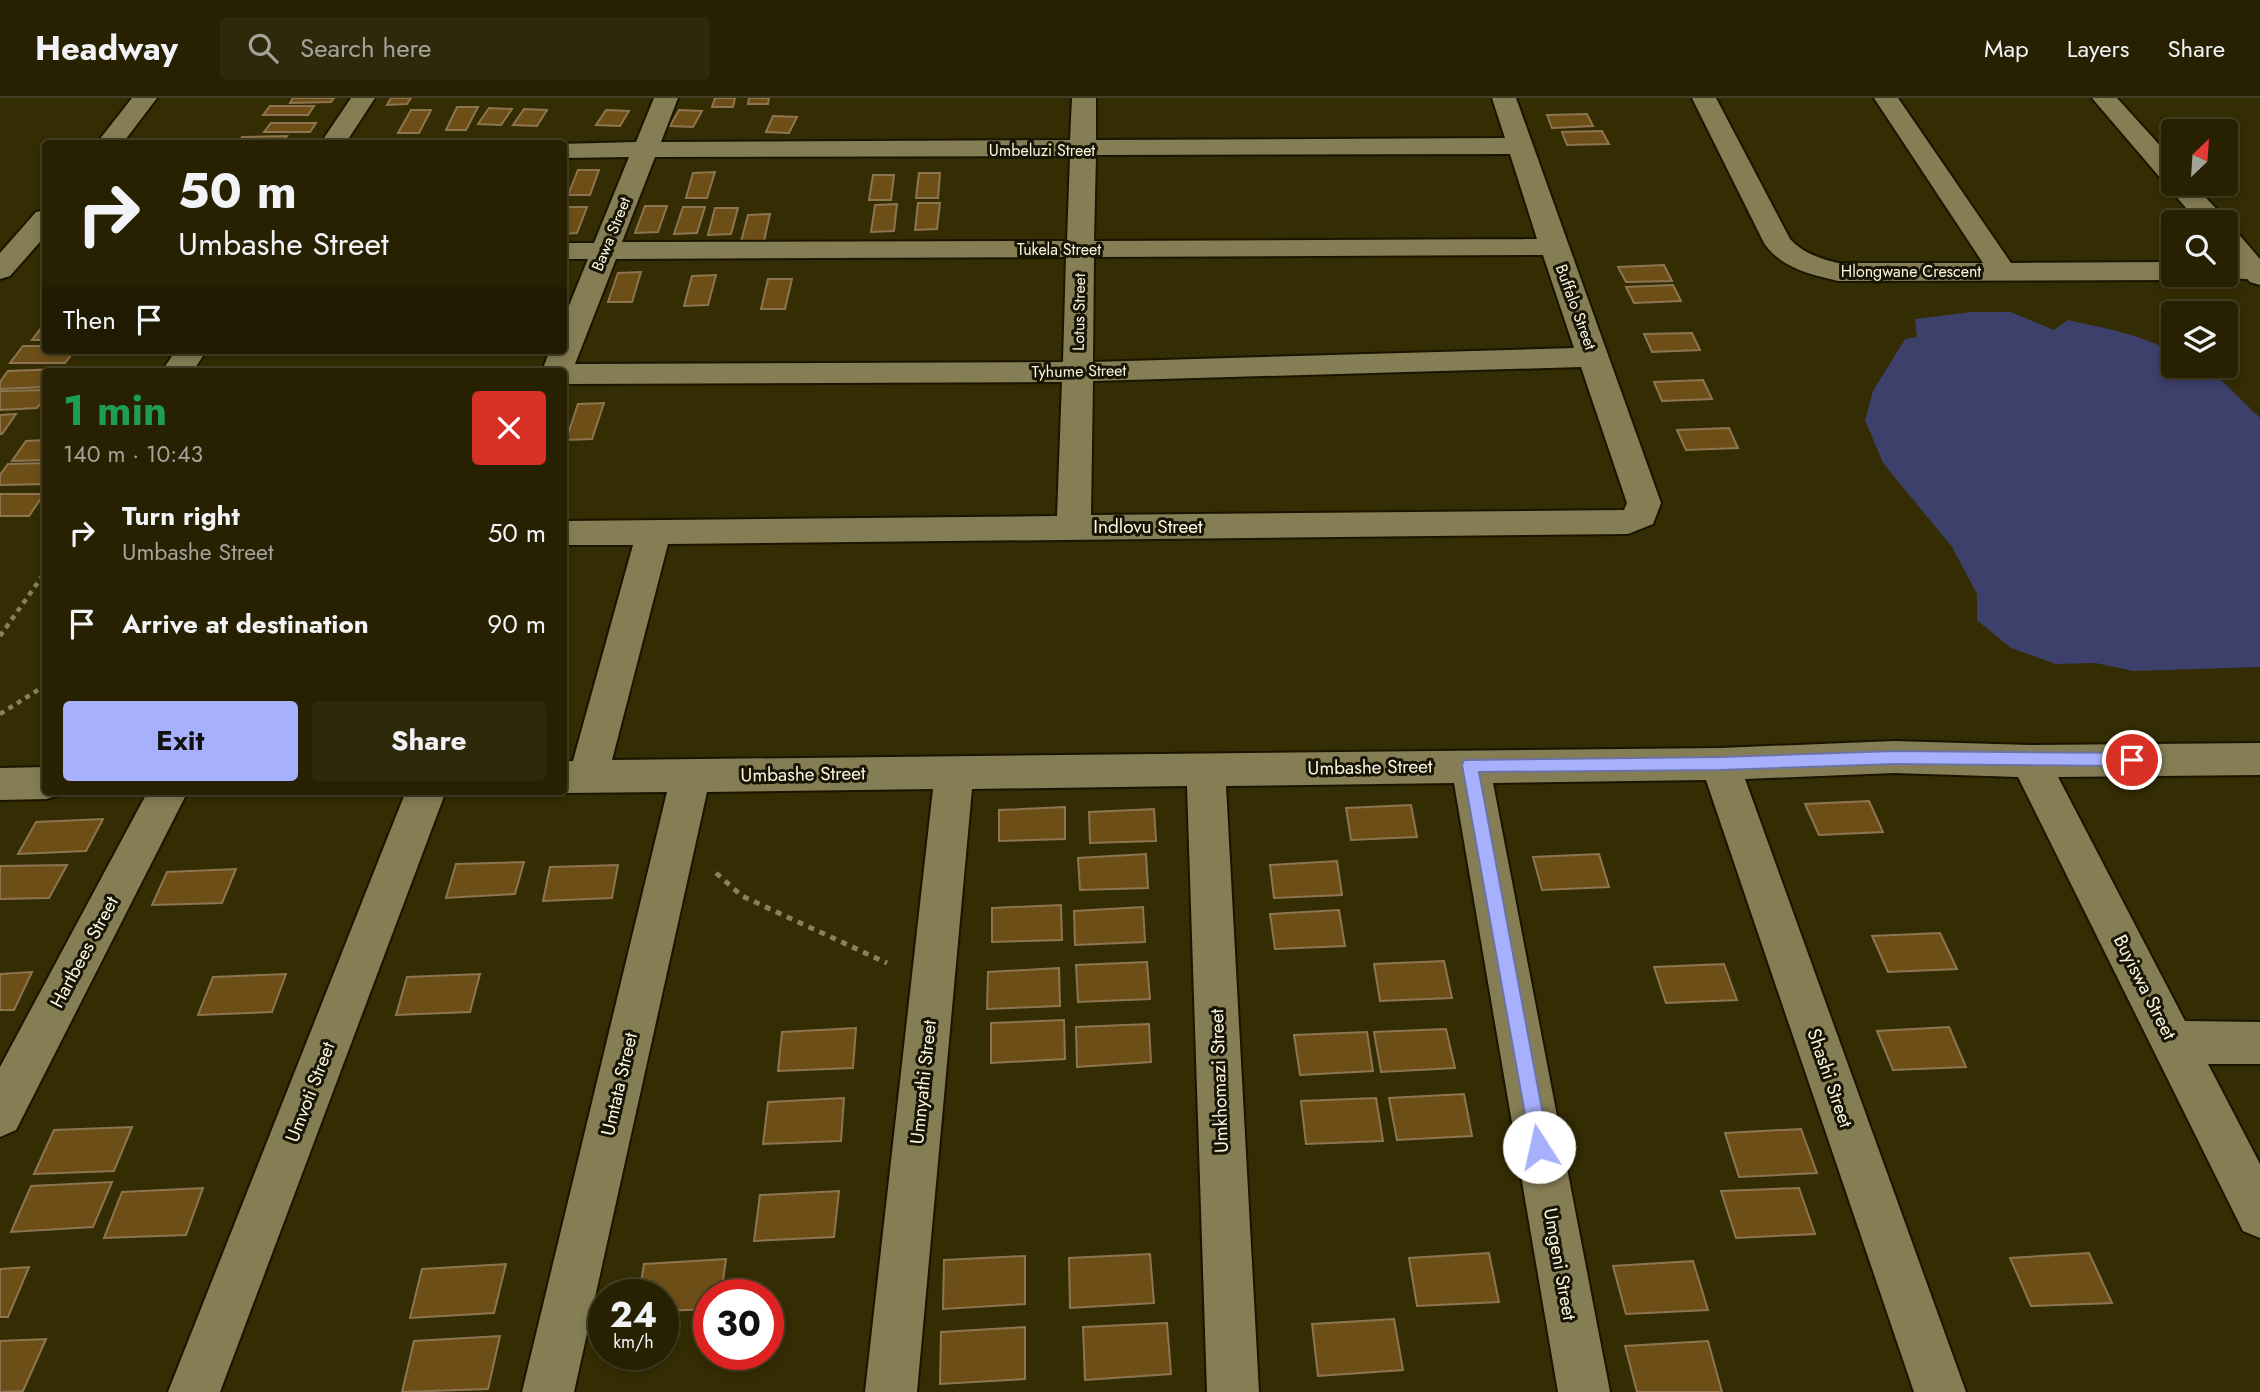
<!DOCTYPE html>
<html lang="en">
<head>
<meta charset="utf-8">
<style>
  :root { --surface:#272102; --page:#2f290c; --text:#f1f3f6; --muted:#a4a399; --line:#433e24; --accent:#a7b0fc }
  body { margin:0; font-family:Jost,sans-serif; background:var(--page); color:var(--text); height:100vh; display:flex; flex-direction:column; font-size:26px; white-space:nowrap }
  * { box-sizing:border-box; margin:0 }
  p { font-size:23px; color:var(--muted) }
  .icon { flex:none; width:38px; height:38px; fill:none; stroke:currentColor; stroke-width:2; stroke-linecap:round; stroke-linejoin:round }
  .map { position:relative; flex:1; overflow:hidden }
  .details { position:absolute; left:42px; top:270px; width:525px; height:427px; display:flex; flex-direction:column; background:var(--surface); border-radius:7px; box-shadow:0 4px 10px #0003,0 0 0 2px var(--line) }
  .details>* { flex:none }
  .banner { position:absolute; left:42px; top:42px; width:525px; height:214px; border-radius:7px; box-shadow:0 4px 10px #0003,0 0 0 2px var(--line); background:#272102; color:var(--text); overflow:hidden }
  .needle { width:46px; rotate:25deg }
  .controls { position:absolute; left:2161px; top:21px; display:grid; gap:14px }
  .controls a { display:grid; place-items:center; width:77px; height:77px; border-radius:7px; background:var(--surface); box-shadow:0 4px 10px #0003,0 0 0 2px var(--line); font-size:35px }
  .speed { position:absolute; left:588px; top:1181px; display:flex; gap:14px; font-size:35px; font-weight:700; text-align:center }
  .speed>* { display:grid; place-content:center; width:91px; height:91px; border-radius:50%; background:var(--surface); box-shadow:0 4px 10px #0003,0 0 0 2px var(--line); line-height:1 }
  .speed small { font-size:18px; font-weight:400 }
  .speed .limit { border:10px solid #d22; background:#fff; color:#111 }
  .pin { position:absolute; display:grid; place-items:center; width:60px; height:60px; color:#fff; margin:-30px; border:4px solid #fff; border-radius:50%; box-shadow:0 2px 7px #0007 }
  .me { position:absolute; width:77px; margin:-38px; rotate:350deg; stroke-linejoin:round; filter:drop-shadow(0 0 5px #0008) }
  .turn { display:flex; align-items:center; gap:24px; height:147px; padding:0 21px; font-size:32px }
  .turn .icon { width:91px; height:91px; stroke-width:2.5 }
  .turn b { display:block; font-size:49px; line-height:60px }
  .then { display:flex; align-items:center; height:66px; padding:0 21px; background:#0003; gap:14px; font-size:26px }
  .round { display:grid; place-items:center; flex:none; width:74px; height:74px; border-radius:7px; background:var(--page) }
  .summary { display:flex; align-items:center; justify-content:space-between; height:119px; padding:0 21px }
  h1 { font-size:42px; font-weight:700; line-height:52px; color:#1e9e55 }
  .button { display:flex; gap:14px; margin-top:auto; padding:14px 21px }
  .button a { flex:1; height:80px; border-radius:7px; background:var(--accent); color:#111; font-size:28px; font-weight:700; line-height:80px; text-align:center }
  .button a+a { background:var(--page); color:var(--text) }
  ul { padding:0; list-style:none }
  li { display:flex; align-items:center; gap:21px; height:91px; padding:0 21px }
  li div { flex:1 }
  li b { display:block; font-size:26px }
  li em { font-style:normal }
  header { display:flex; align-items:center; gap:42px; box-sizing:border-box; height:98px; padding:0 35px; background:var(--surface); border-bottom:2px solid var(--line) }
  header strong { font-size:33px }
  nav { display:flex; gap:38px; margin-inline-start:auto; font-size:24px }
  .search { width:490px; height:63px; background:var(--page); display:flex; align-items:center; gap:18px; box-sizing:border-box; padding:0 24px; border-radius:7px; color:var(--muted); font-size:26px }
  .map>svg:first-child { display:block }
</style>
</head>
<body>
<header>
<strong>Headway</strong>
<div class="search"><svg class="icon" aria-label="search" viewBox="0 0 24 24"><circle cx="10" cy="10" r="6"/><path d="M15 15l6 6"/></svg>Search here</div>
<nav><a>Map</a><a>Layers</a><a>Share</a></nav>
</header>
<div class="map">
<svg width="2260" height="1294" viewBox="0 0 2260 1294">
  <rect width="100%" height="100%" fill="#342c02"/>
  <!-- green -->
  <path fill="#3c406b" d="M1971 214H2011L2054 232 2068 222C2103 230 2142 236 2173 255L2174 268H2196L2222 283 2260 320V569L2134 573 2095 565 2056 566 2011 550 1977 522V496L1952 449 1883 365 1865 322 1873 293 1905 241 1917 239 1915 221Z"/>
  <!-- building -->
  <g fill="#6d4e16" stroke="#8c7550" stroke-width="2">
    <polygon points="293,0 334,0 331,4 290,5"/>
    <polygon points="391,0 411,0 407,6 387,7"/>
    <polygon points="715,0 735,0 733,9 712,9"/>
    <polygon points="749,0 769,0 768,6 748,6"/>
    <polygon points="270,8 314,8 308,17 263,17"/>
    <polygon points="457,9 478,9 466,32 446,32"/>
    <polygon points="489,10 512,11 501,27 478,26"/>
    <polygon points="524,11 547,12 537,28 513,27"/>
    <polygon points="411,12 431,12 419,35 398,35"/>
    <polygon points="606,12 629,13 620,28 596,27"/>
    <polygon points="679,12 702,13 693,29 670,28"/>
    <polygon points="1587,16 1593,28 1552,30 1547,17"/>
    <polygon points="773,18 797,19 789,35 766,34"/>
    <polygon points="271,25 316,25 310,34 264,34"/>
    <polygon points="1602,33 1609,46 1567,47 1562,34"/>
    <polygon points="287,38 282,46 237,46 242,39"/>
    <polygon points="578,72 599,72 590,97 568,97"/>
    <polygon points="715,74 707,100 686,100 693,75"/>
    <polygon points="919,75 940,75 938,100 916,100"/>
    <polygon points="873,77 894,77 891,102 869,102"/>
    <polygon points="918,105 940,105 937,131 915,132"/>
    <polygon points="897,106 894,133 871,134 875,107"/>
    <polygon points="645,108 667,108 658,134 635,135"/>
    <polygon points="565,109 587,109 577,135 564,136"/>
    <polygon points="683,109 705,109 697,135 674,136"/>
    <polygon points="715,110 738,110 731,136 708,137"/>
    <polygon points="770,116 764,143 741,144 748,117"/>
    <polygon points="1664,167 1672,183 1626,184 1618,169"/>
    <polygon points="641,174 632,204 608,204 618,175"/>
    <polygon points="716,177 708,207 684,208 692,178"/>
    <polygon points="768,181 792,181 785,211 761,211"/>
    <polygon points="1673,187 1681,203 1634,205 1626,189"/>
    <polygon points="45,225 46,242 32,242"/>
    <polygon points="1692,235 1700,252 1652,254 1644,236"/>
    <polygon points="23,248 46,248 46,252 75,252 65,265 10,265"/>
    <polygon points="127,269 125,273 75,273 76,271"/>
    <polygon points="59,271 46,273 46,289 0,291 0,284 8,273"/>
    <polygon points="1703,282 1712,301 1662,303 1654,284"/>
    <polygon points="46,292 46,299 37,310 0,312 0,293"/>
    <polygon points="604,305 592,341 566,342 578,306"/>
    <polygon points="16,316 2,336 0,336 0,317"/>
    <polygon points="1729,330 1738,350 1686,352 1677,332"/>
    <polygon points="46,342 46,362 12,363 26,343"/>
    <polygon points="46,365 46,386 0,387 0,377 8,366"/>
    <polygon points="0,396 44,396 29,418 0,418"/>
    <polygon points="1869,703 1883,734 1819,737 1805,706"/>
    <polygon points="1411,707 1417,739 1351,742 1346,710"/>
    <polygon points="1065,709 1065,741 999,743 999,712"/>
    <polygon points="1154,711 1156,743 1090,745 1089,714"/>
    <polygon points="103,721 86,753 18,756 36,724"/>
    <polygon points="1146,756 1148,790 1080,792 1078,760"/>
    <polygon points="1599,756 1609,789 1542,792 1533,759"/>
    <polygon points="1337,763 1342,797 1274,800 1270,767"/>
    <polygon points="524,764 515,796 446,800 456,766"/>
    <polygon points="67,767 49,800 0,801 0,768"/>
    <polygon points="618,767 612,800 543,803 550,769"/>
    <polygon points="236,771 222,805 152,807 167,774"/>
    <polygon points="1061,807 1062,842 992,844 992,810"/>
    <polygon points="1143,809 1145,844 1075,847 1074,813"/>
    <polygon points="1339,812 1345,848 1275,851 1270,816"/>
    <polygon points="1940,835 1957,871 1888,874 1872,838"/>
    <polygon points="1444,863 1452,900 1380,903 1374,866"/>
    <polygon points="1147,864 1150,901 1078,904 1076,867"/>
    <polygon points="1724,866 1737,902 1666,905 1654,869"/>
    <polygon points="1059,870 1060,908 987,911 988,874"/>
    <polygon points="32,874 14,912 0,912 0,876"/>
    <polygon points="286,876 272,914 198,917 213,879"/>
    <polygon points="480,876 470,914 396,917 407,879"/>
    <polygon points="1064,922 1065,961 991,965 991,925"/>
    <polygon points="1149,926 1151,964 1077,969 1076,929"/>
    <polygon points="1949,929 1966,969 1893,972 1877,933"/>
    <polygon points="856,930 853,970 778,973 782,934"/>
    <polygon points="1446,931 1455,970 1381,974 1374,934"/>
    <polygon points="1367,934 1373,973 1300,977 1294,937"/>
    <polygon points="1464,996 1472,1038 1397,1042 1389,1000"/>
    <polygon points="844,1000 841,1043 763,1046 768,1004"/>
    <polygon points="1376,1000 1383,1043 1306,1046 1301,1003"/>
    <polygon points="132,1029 114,1073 34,1076 54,1032"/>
    <polygon points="1801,1031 1817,1075 1739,1079 1725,1035"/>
    <polygon points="112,1084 93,1129 11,1134 31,1088"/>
    <polygon points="203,1090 186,1137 104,1140 122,1094"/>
    <polygon points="1799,1090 1815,1136 1736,1140 1721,1093"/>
    <polygon points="839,1093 834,1139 754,1143 760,1097"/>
    <polygon points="1489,1155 1499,1204 1417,1208 1409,1160"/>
    <polygon points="2089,1155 2112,1205 2031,1208 2010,1160"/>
    <polygon points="1150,1156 1154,1205 1070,1210 1069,1160"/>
    <polygon points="1025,1158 1025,1206 943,1211 944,1162"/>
    <polygon points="726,1161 721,1197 709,1197 709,1211 663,1213 663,1197 639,1197 644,1166"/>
    <polygon points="1693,1163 1708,1212 1626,1216 1613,1168"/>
    <polygon points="506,1166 494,1215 410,1220 422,1171"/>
    <polygon points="29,1169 8,1219 0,1219 0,1171"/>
    <polygon points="1394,1221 1403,1272 1318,1278 1312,1226"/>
    <polygon points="1167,1225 1171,1276 1085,1282 1083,1229"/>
    <polygon points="1025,1229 1025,1281 940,1286 941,1234"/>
    <polygon points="500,1238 488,1291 402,1294 414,1243"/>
    <polygon points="46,1241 23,1293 0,1294 0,1243"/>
    <polygon points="1708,1243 1722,1294 1637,1294 1625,1248"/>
  </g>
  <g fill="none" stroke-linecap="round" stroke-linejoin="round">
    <defs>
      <g id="street">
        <polygon points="351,0 375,0 345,46 320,46"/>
        <path d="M654 0H678L661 44 1070 42 1072 0H1096V42L1505 40 1492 0H1516L1661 405 1653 426 1628 436 668 446 612 662 1720 650 1894 643 2030 647 2260 645V677L2058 679 2185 923 2260 924V966H2208L2260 1066V1140L2243 1133 2018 679 1894 675 1745 681 1966 1294H1914L1706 682 1493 685 1610 1294H1558L1454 685 1226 688 1259 1294H1207L1187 688 972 691 917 1294H865L933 691 707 694 574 1294H522L667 694 564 695 557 693H564V663H573L633 447H564V423L1057 418 1062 284 564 286V273H542L550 252H564V220L588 161H564V145H594L629 59 564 60V46H559L636 44ZM1510 56 1537 141 1094 143 1096 57ZM1070 58 1067 143 622 144 655 59ZM1543 157 1574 250 1093 264 1094 159ZM1066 159 1063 264 575 266 616 161ZM1581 269 1627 405 1624 412 1091 417 1093 283Z"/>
        <path d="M1692 0H1716L1790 141C1803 155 1820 161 1838 165H1983L1874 0H1898L2011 165 2174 164V177H2186L2174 182 1838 183C1810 176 1781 170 1764 145Z"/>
        <polygon points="2226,164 2260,166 2260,182 2216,179 2214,177 2226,177"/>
        <polygon points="176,252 207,252 193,273 162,273"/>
        <polygon points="46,669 46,693 62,693 60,697 46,701 0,702 0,670"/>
        <polygon points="148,693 188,693 16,1032 0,1039 0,969"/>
        <polygon points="406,693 446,693 220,1294 168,1294"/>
      </g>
      <g id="secondary">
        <polygon points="132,0 157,0 122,46 96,46"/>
        <polygon points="2092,0 2117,0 2174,63 2174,86 2193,86 2223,118 2227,124 2226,125 2198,124"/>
        <polygon points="46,112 46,137 10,178 0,181 0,155 36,114"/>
        <polygon points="2226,131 2236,133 2260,161 2260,187 2250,184 2226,156"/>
      </g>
    </defs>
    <!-- street casing -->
    <use href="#street" stroke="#1a1400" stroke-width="4"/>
    <!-- secondary casing -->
    <use href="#secondary" stroke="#1a1400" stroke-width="4"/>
    <!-- path-far1 -->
    <g stroke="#86805e" stroke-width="4.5" stroke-dasharray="5 5" stroke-linecap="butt">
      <polyline points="0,538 46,473"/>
      <polyline points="0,616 46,587"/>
    </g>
    <!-- path -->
    <polyline stroke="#86805e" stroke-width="5" stroke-dasharray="6 6" stroke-linecap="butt" points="716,775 742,798 887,865"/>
    <!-- street -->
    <use href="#street" fill="#857d54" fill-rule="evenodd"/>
    <!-- secondary -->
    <use href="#secondary" fill="#857d54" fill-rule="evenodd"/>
  </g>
  <!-- route -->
  <polygon fill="#a7b0fc" stroke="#6d72a4" stroke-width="2" points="1894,653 2132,655 2138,657 2140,662 2138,667 2132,668 1894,666 1720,672 1479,674 1549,1049 1546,1055 1539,1058 1532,1055 1462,667 1464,662 1720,659"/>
  <g text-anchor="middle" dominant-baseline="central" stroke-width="6" stroke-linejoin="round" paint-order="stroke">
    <!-- far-street labels -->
    <g font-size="16" fill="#faf6df" stroke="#181505">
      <text x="1042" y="52">Umbeluzi Street</text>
      <text transform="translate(611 136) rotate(-68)">Bawa Street</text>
      <text x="1059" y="151">Tukela Street</text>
      <text x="1911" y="173">Hlongwane Crescent</text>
      <text transform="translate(1576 209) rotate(70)">Buffalo Street</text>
      <text transform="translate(1079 214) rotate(-89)">Lotus Street</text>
      <text transform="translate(1079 273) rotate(-1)">Tyhume Street</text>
    </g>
    <!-- street labels -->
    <g font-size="19" fill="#faf6df" stroke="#181505">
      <text x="1148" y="428">Indlovu Street</text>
      <text transform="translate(1370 669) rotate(-1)">Umbashe Street</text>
      <text transform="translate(803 676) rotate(-1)">Umbashe Street</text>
      <text transform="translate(84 854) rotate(-62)">Hartbees Street</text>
      <text transform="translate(2145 889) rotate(63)">Buyiswa Street</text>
      <text transform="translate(1830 980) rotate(71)">Shashi Street</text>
      <text transform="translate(1219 983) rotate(-92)">Umkhomazi Street</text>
      <text transform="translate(923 984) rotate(-84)">Umnyathi Street</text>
      <text transform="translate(619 986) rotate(-77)">Umtata Street</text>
      <text transform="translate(310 994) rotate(-69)">Umvoti Street</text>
      <text transform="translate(1560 1166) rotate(80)">Umgeni Street</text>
    </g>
  </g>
</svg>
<div class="controls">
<a><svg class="needle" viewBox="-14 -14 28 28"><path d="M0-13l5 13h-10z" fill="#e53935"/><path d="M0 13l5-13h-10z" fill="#a4a399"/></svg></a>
<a><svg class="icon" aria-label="search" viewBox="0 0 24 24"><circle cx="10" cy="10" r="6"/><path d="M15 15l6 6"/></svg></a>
<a><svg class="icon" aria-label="layers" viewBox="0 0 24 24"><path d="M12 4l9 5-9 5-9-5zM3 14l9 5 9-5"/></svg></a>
</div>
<div class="speed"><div>24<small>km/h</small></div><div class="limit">30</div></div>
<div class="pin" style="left:2132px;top:662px;background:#d93025"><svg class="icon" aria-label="arrive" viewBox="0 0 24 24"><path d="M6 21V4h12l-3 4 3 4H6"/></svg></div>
<svg class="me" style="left:1539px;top:1049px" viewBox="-20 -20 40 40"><circle r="19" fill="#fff"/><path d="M0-13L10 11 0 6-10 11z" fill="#a7b0fc"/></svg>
<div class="banner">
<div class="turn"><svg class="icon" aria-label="right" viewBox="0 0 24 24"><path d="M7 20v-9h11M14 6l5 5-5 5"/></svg><div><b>50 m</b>Umbashe Street</div></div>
<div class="then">Then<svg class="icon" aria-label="arrive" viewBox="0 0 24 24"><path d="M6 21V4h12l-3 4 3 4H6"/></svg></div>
</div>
<section class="details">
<div class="summary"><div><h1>1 min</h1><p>140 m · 10:43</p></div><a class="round" style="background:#d93025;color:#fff"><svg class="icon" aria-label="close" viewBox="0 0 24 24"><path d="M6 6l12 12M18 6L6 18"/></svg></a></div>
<ul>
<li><svg class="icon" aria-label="right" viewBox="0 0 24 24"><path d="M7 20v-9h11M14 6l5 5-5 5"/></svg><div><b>Turn right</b><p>Umbashe Street</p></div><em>50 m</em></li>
<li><svg class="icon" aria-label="arrive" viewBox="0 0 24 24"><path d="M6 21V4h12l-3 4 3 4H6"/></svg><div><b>Arrive at destination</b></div><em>90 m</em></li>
</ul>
<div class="button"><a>Exit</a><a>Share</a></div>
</section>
</div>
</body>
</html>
